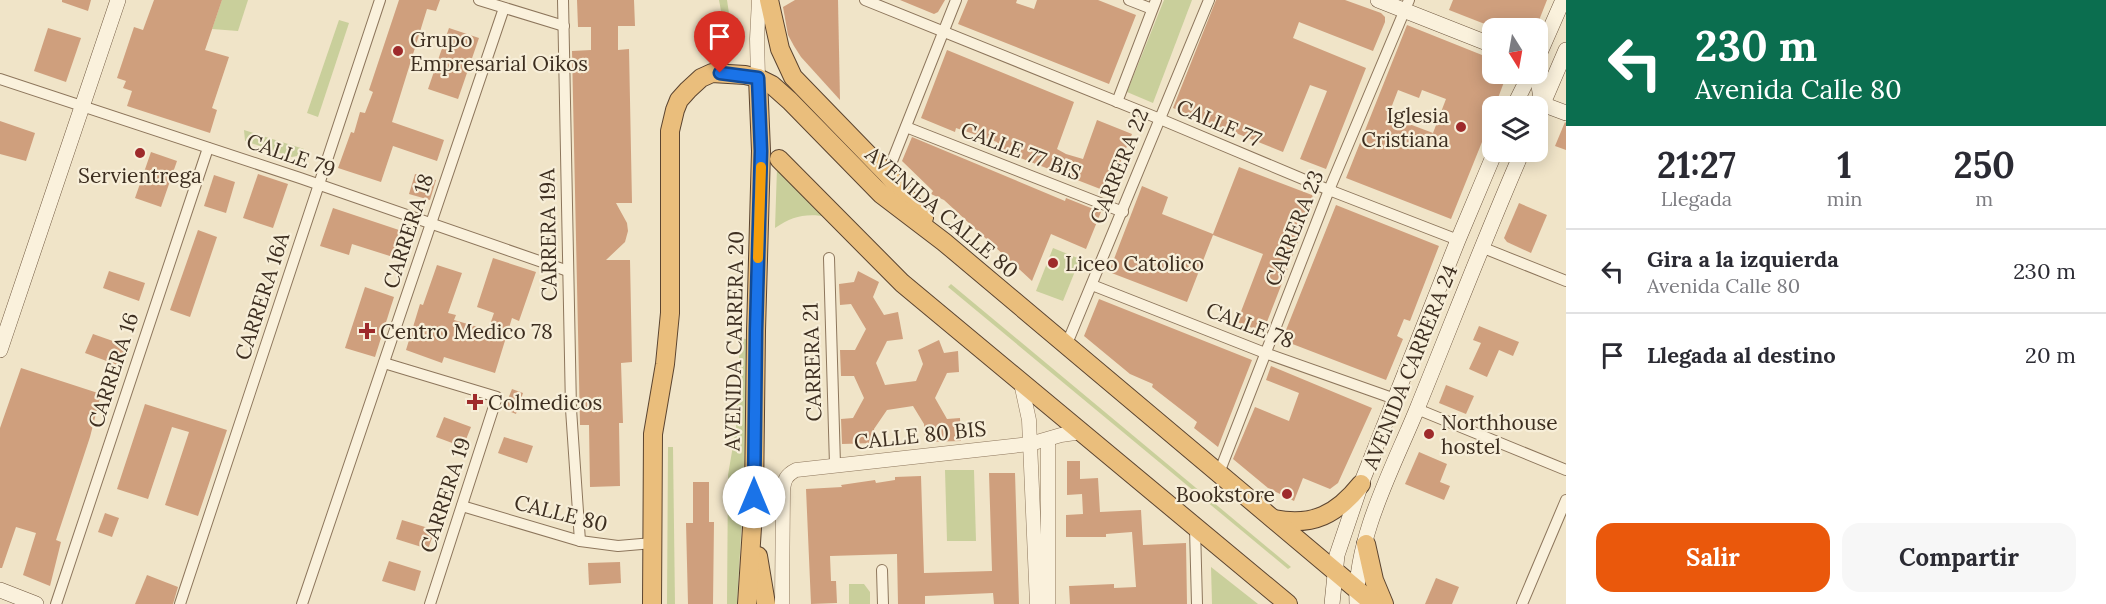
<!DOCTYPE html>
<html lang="es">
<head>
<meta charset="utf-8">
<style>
  :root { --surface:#fff; --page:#f7f7f7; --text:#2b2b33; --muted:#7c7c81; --line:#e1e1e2; --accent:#ea580c }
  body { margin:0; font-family:Lora,serif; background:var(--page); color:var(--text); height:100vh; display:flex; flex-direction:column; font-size:22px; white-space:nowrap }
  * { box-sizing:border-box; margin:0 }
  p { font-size:20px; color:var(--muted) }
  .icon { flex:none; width:33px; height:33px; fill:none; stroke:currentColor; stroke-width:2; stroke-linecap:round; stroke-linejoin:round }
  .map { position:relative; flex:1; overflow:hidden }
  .sheet { display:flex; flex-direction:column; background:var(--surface); width:540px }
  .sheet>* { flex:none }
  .banner { background:#0b6e4f; color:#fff; overflow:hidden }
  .needle { width:39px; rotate:169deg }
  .controls { position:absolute; left:1482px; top:18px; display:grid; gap:12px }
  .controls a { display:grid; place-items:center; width:66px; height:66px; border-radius:12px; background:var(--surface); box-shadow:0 3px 15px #0003; font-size:30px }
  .pin { position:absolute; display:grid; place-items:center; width:51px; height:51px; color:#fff; margin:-62px -26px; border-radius:50% 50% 50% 0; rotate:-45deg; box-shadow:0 0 6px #0007 }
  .pin .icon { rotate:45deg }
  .me { position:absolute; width:66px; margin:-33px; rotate:0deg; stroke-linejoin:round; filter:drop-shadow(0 0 4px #0008) }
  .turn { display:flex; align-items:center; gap:21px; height:126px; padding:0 30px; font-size:27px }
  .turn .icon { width:78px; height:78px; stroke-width:2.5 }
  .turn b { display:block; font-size:42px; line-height:51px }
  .eta { display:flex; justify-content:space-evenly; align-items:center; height:102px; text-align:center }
  .eta b { font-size:36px; font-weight:800; line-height:42px }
  .primary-button { display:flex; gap:12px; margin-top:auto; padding:12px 30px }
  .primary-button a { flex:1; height:69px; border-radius:18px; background:var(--accent); color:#fff; font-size:24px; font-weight:800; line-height:69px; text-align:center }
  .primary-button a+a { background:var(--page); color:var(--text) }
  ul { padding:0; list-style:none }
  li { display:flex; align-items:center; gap:18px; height:84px; padding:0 30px; border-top:2px solid var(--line) }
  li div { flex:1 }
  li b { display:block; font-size:22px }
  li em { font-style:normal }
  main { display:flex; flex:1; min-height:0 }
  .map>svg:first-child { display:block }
</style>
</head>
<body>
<main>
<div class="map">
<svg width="1566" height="604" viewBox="0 0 1566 604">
  <rect width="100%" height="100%" fill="#f0e4c8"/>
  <!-- green -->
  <g fill="#c9cf9b">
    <polygon points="222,0 248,0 238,31 212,29"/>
    <polygon points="719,0 727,0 734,47 721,50 716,36 725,33"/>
    <polygon points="1164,0 1192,0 1153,103 1127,92"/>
    <polygon points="339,20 349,23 318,117 307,113"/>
    <polygon points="244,130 304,149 301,155 292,157 245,141"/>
    <path d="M777 168 828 217C806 213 793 216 775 228Z"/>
    <polygon points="1053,248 1080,259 1063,301 1036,291"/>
    <polygon points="951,284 1291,567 1288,569 948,287"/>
    <polygon points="740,338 746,339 748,416 737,604 727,604 728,475 736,428"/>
    <polygon points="668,447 673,447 675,604 667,604"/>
    <polygon points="945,470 974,470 976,541 947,541"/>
    <polygon points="1211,567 1258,604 1212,604"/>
    <polygon points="849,584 864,584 870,592 870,604 849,604"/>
  </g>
  <!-- building -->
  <g fill="#cf9f7d" fill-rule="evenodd">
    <polygon points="62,0 91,0 88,11 62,2"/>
    <polygon points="154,0 222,0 205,50 229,57 212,108 217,110 210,133 127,106 132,91 123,88 126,81 117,78 134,27 143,30"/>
    <polygon points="399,0 440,0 436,11 427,9 392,122 444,140 437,161 393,146 381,182 338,168 351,132 354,133 360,112 365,113 373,92 369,90"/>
    <polygon points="577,0 634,0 635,26 618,26 618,50 629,49 632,203 616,203 627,223 628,231 625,242 606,260 630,260 632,362 621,363 623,423 619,423 620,486 590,487 589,425 580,425 572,51 591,50 591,27 578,27"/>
    <polygon points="795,0 838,0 840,100 801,57 794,46 788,35 783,7"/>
    <polygon points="900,0 945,0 938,12 934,14"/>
    <polygon points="968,0 1017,0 1016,3 1034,9 1037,0 1098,0 1136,15 1109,84 958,24"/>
    <polygon points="1216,0 1345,0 1381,13 1385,17 1385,22 1373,51 1299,22 1293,38 1366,68 1326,169 1300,159 1327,91 1310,85 1283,152 1173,108"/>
    <polygon points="1453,0 1547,0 1536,28 1495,28 1449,10"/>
    <path d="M1407 25 1492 59V74H1507L1495 106H1492L1484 137 1451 219 1346 178ZM1398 90 1419 98 1422 90 1446 99 1433 133 1388 116Z"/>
    <polygon points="48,28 81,38 66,82 34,71"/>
    <polygon points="449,28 479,38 458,99 428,89"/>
    <polygon points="947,50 1074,102 1057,149 1066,154 1083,159 1097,120 1132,134 1108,192 995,148 997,142 956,128 955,132 921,118"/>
    <polygon points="0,121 35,133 26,161 0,154"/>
    <polygon points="1565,122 1566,123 1566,150 1555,146"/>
    <polygon points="912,137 1065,201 1066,198 1101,212 1086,249 1051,234 1032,281 944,200 931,194 933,191 902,161"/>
    <polygon points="151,152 177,161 161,207 135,198"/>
    <polygon points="1239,167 1312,195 1314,201 1263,332 1237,322 1263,254 1213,235 1187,302 1109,272 1142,186 1168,197 1162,214 1213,234"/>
    <polygon points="258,174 288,184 273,228 243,218"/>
    <polygon points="415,174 436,180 430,200 409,194"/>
    <polygon points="214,175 235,182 226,213 204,206"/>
    <polygon points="1519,203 1547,215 1531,253 1507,242 1504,238"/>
    <polygon points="1336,205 1439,246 1410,321 1404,319 1397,336 1403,339 1386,380 1282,340"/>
    <polygon points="333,208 402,231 393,257 352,244 349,255 320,246"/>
    <polygon points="198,230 217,237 190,317 170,310"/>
    <polygon points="493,258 536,272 519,321 512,318 495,373 444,357 442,363 406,350 420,304 423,305 437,265 462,273 448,313 456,315 454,320 488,330 494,313 477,307"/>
    <polygon points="109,271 145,283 139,301 103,288"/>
    <polygon points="858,271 879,282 873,297 884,315 898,312 903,339 887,341 876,363 885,385 916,381 923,364 918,350 939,340 944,353 958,351 959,372 947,373 935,398 947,419 960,418 961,441 925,442 924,424 913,406 887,410 874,429 875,443 842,444 841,419 853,418 864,398 854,376 841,376 840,350 855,350 866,329 851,304 840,305 839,284 854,282"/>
    <polygon points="365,287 394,297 375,357 345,348"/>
    <polygon points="1099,299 1252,360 1218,447 1194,428 1197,422 1152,387 1153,384 1130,374 1084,336"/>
    <polygon points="1479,326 1519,342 1513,356 1499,350 1487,377 1469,369 1481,343 1473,340"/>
    <polygon points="93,334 127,346 120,366 85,353"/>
    <polygon points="1271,366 1372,408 1338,483 1330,489 1303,478 1294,501 1268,488 1233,459 1255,407 1289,421 1299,393 1266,380"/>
    <polygon points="21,368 101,394 90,437 56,540 61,542 50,586 23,575 36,533 16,527 2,568 0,568 0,428"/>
    <polygon points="1446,385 1474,396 1466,414 1439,403"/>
    <polygon points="512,389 523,393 516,414 504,409"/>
    <polygon points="145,404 227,430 198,516 165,505 189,432 172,427 148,499 117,489"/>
    <polygon points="444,417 471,427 463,447 436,437"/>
    <polygon points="504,437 533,446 527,463 498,453"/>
    <polygon points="1419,452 1447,464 1440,482 1450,486 1444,500 1405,484"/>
    <polygon points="1067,461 1080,461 1080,479 1098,478 1100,512 1141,510 1143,545 1186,543 1187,604 1070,604 1069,586 1114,584 1114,588 1136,587 1132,532 1106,534 1106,537 1066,537 1066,515 1083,514 1082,494 1067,495"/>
    <polygon points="989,473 1015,473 1019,604 994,604 993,593 925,596 925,604 898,604 897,554 830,556 831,581 836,581 837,603 811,604 806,489 842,487 841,485 875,480 876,483 895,480 895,477 921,476 924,573 992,571"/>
    <polygon points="693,482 709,482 709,522 714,522 713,604 688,604 686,523 693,523"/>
    <polygon points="105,513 119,518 112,537 98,532"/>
    <polygon points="402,520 435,530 428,549 396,539"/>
    <polygon points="389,561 421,571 415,591 382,581"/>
    <polygon points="620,562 621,583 589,585 588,563"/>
    <polygon points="147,575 178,587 173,604 135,604"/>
    <polygon points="1436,578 1459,587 1452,604 1425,604"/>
  </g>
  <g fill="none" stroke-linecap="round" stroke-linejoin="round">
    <defs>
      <g id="minor">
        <polyline points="479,0 564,26"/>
        <polyline points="563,0 571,409 580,541"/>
        <polyline points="865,0 1160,119 1329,190 1458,240"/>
        <polyline points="1129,0 1152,9"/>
        <polyline points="0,79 300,178 568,271"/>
        <polyline points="1117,102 1156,0"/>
        <polyline points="906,127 1123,212"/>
        <polyline points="887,174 956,0"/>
        <polyline points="1481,247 1566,281"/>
        <polyline points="829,258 835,465"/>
        <polyline points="1092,285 1265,353 1395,399"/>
        <polyline points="1066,346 1209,0"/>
        <polyline points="384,363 497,397 430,604"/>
        <polyline points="1417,409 1566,470"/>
        <polyline points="1219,473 1329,190 1409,0"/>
        <polyline points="462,506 580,541 618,546 653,543"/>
        <polyline points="1195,528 1197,604"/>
        <polyline points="882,570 883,604"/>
        <polyline points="56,604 208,148"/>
        <polyline points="180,604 380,0"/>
        <polyline points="302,604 504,8"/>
        <polyline points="1522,604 1566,500"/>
      </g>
      <g id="tertiary">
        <polyline points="758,78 757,39 759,0"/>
        <polyline points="1021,383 1029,420 1037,604"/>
        <path d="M782 604 783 491C784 480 786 475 796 470L1030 444 1061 435 1082 432"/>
        <polyline points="1048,604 1048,440"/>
      </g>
      <g id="secondary">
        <polyline points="1378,0 1492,45"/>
        <polyline points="1538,57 1563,0"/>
        <polyline points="1537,74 1542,104 1566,113"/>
        <polyline points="1514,106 1530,74"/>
        <polyline points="1538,115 1566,50"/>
        <polyline points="0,350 118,0"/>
        <polyline points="0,590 36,604"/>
        <polyline points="1332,604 1337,555 1361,484 1458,240 1495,152"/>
        <path d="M1357 604C1354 539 1393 468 1417 409 1452 323 1485 237 1522 152"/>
      </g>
      <g id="trunk">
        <polyline points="769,0 780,49 793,77 887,174 924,218"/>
        <polyline points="779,159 902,283 1288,604"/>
        <path d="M1274 519C1313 527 1337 514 1361 484"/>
        <polyline points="1366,544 1374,580 1384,604"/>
        <polyline points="758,556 766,604"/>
        <polyline points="652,604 653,434 665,364 670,313 670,131 675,110 679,100 688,90 701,78 712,73 745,75 758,78 772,85 790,101 881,194 944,242 1374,604"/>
        <polyline points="747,604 754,497 756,331 761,151 758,78"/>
      </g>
    </defs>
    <!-- minor casing -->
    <use href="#minor" stroke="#8d765c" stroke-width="12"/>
    <!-- tertiary casing -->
    <use href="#tertiary" stroke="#8d765c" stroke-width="15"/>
    <!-- secondary casing -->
    <use href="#secondary" stroke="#6f573f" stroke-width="16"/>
    <!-- trunk casing -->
    <use href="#trunk" stroke="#5b4430" stroke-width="20"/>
    <!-- minor -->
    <use href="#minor" stroke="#faf1dc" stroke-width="10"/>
    <!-- tertiary -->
    <use href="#tertiary" stroke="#faf1dc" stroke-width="14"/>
    <!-- secondary -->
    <use href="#secondary" stroke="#faf1dc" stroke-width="15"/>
    <!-- trunk -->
    <use href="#trunk" stroke="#eabe7c" stroke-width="18"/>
  </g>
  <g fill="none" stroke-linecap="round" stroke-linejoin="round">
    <defs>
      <polyline id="route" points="720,73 758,78 761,151 756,331 754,497"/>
    </defs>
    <!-- route casing -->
    <use href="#route" stroke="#114b97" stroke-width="15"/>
    <!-- route -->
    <use href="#route" stroke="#1a73e8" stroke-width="10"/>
    <!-- slow -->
    <polyline stroke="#f59e0b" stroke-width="10" points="758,258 761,167"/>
  </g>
  <!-- markers -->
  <g fill="#9e2a2b" stroke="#f7eed8" stroke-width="2">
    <circle cx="398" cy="51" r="6"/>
    <circle cx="1461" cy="127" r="6"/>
    <circle cx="140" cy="153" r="6"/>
    <circle cx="1053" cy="263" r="6"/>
    <path d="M364 322h6v6h6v6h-6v6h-6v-6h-6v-6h6z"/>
    <path d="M472 393h6v6h6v6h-6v6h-6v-6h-6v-6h6z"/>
    <circle cx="1429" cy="434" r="6"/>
    <circle cx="1287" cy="494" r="6"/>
  </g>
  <g text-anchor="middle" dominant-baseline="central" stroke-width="4.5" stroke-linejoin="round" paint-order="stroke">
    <!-- poi labels -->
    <g font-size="21" fill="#3d2e20" stroke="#f7eed8" text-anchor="start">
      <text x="410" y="39">Grupo<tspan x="410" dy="24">Empresarial Oikos</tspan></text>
      <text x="1449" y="115" text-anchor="end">Iglesia<tspan x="1449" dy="24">Cristiana</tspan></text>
      <text x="140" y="175" text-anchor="middle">Servientrega</text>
      <text x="1065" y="263">Liceo Catolico</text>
      <text x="380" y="331">Centro Medico 78</text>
      <text x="488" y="402">Colmedicos</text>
      <text x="1441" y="422">Northhouse<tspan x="1441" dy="24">hostel</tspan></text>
      <text x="1275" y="494" text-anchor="end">Bookstore</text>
    </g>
    <!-- street labels -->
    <g font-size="21" fill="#3d2e20" stroke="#f7eed8">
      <text transform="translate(1219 123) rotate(23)">CALLE 77</text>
      <text transform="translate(1021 151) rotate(21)">CALLE 77 BIS</text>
      <text transform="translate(291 155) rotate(19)">CALLE 79</text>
      <text transform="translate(1119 166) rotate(-68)">CARRERA 22</text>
      <text transform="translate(942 212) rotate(40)">AVENIDA CALLE 80</text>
      <text transform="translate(1294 228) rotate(-68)">CARRERA 23</text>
      <text transform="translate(408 231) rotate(-72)">CARRERA 18</text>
      <text transform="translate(548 235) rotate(-91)">CARRERA 19A</text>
      <text transform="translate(262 296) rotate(-72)">CARRERA 16A</text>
      <text transform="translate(1250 325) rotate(21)">CALLE 78</text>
      <text transform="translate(734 341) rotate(-89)">AVENIDA CARRERA 20</text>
      <text transform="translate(812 362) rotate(-92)">CARRERA 21</text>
      <text transform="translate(1410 367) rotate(-68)">AVENIDA CARRERA 24</text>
      <text transform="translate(113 370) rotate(-72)">CARRERA 16</text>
      <text transform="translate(920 435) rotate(-6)">CALLE 80 BIS</text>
      <text transform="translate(445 495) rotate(-72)">CARRERA 19</text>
      <text transform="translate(561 513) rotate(14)">CALLE 80</text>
    </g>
  </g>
</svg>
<div class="controls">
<a><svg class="needle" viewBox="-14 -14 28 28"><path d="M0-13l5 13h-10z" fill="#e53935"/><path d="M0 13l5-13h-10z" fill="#7c7c81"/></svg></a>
<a><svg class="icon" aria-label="layers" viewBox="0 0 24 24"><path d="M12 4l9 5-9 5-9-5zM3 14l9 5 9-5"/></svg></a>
</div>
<div class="pin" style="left:720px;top:73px;background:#d93025"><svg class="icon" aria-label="arrive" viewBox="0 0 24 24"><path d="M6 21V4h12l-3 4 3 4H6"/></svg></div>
<svg class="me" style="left:754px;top:497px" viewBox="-20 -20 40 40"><circle r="19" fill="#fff"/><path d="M0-13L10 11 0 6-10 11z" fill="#1a73e8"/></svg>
</div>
<section class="sheet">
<div class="banner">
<div class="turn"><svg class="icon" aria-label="left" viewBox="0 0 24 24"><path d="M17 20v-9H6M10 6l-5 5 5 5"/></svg><div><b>230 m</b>Avenida Calle 80</div></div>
</div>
<div class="eta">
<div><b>21:27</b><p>Llegada</p></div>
<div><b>1</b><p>min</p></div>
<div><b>250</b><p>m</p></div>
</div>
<ul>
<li><svg class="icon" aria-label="left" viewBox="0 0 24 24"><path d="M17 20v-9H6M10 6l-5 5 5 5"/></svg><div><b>Gira a la izquierda</b><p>Avenida Calle 80</p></div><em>230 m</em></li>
<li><svg class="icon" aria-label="arrive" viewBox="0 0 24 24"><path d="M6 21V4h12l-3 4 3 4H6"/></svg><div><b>Llegada al destino</b></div><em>20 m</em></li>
</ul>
<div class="primary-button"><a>Salir</a><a>Compartir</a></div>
</section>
</main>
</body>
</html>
